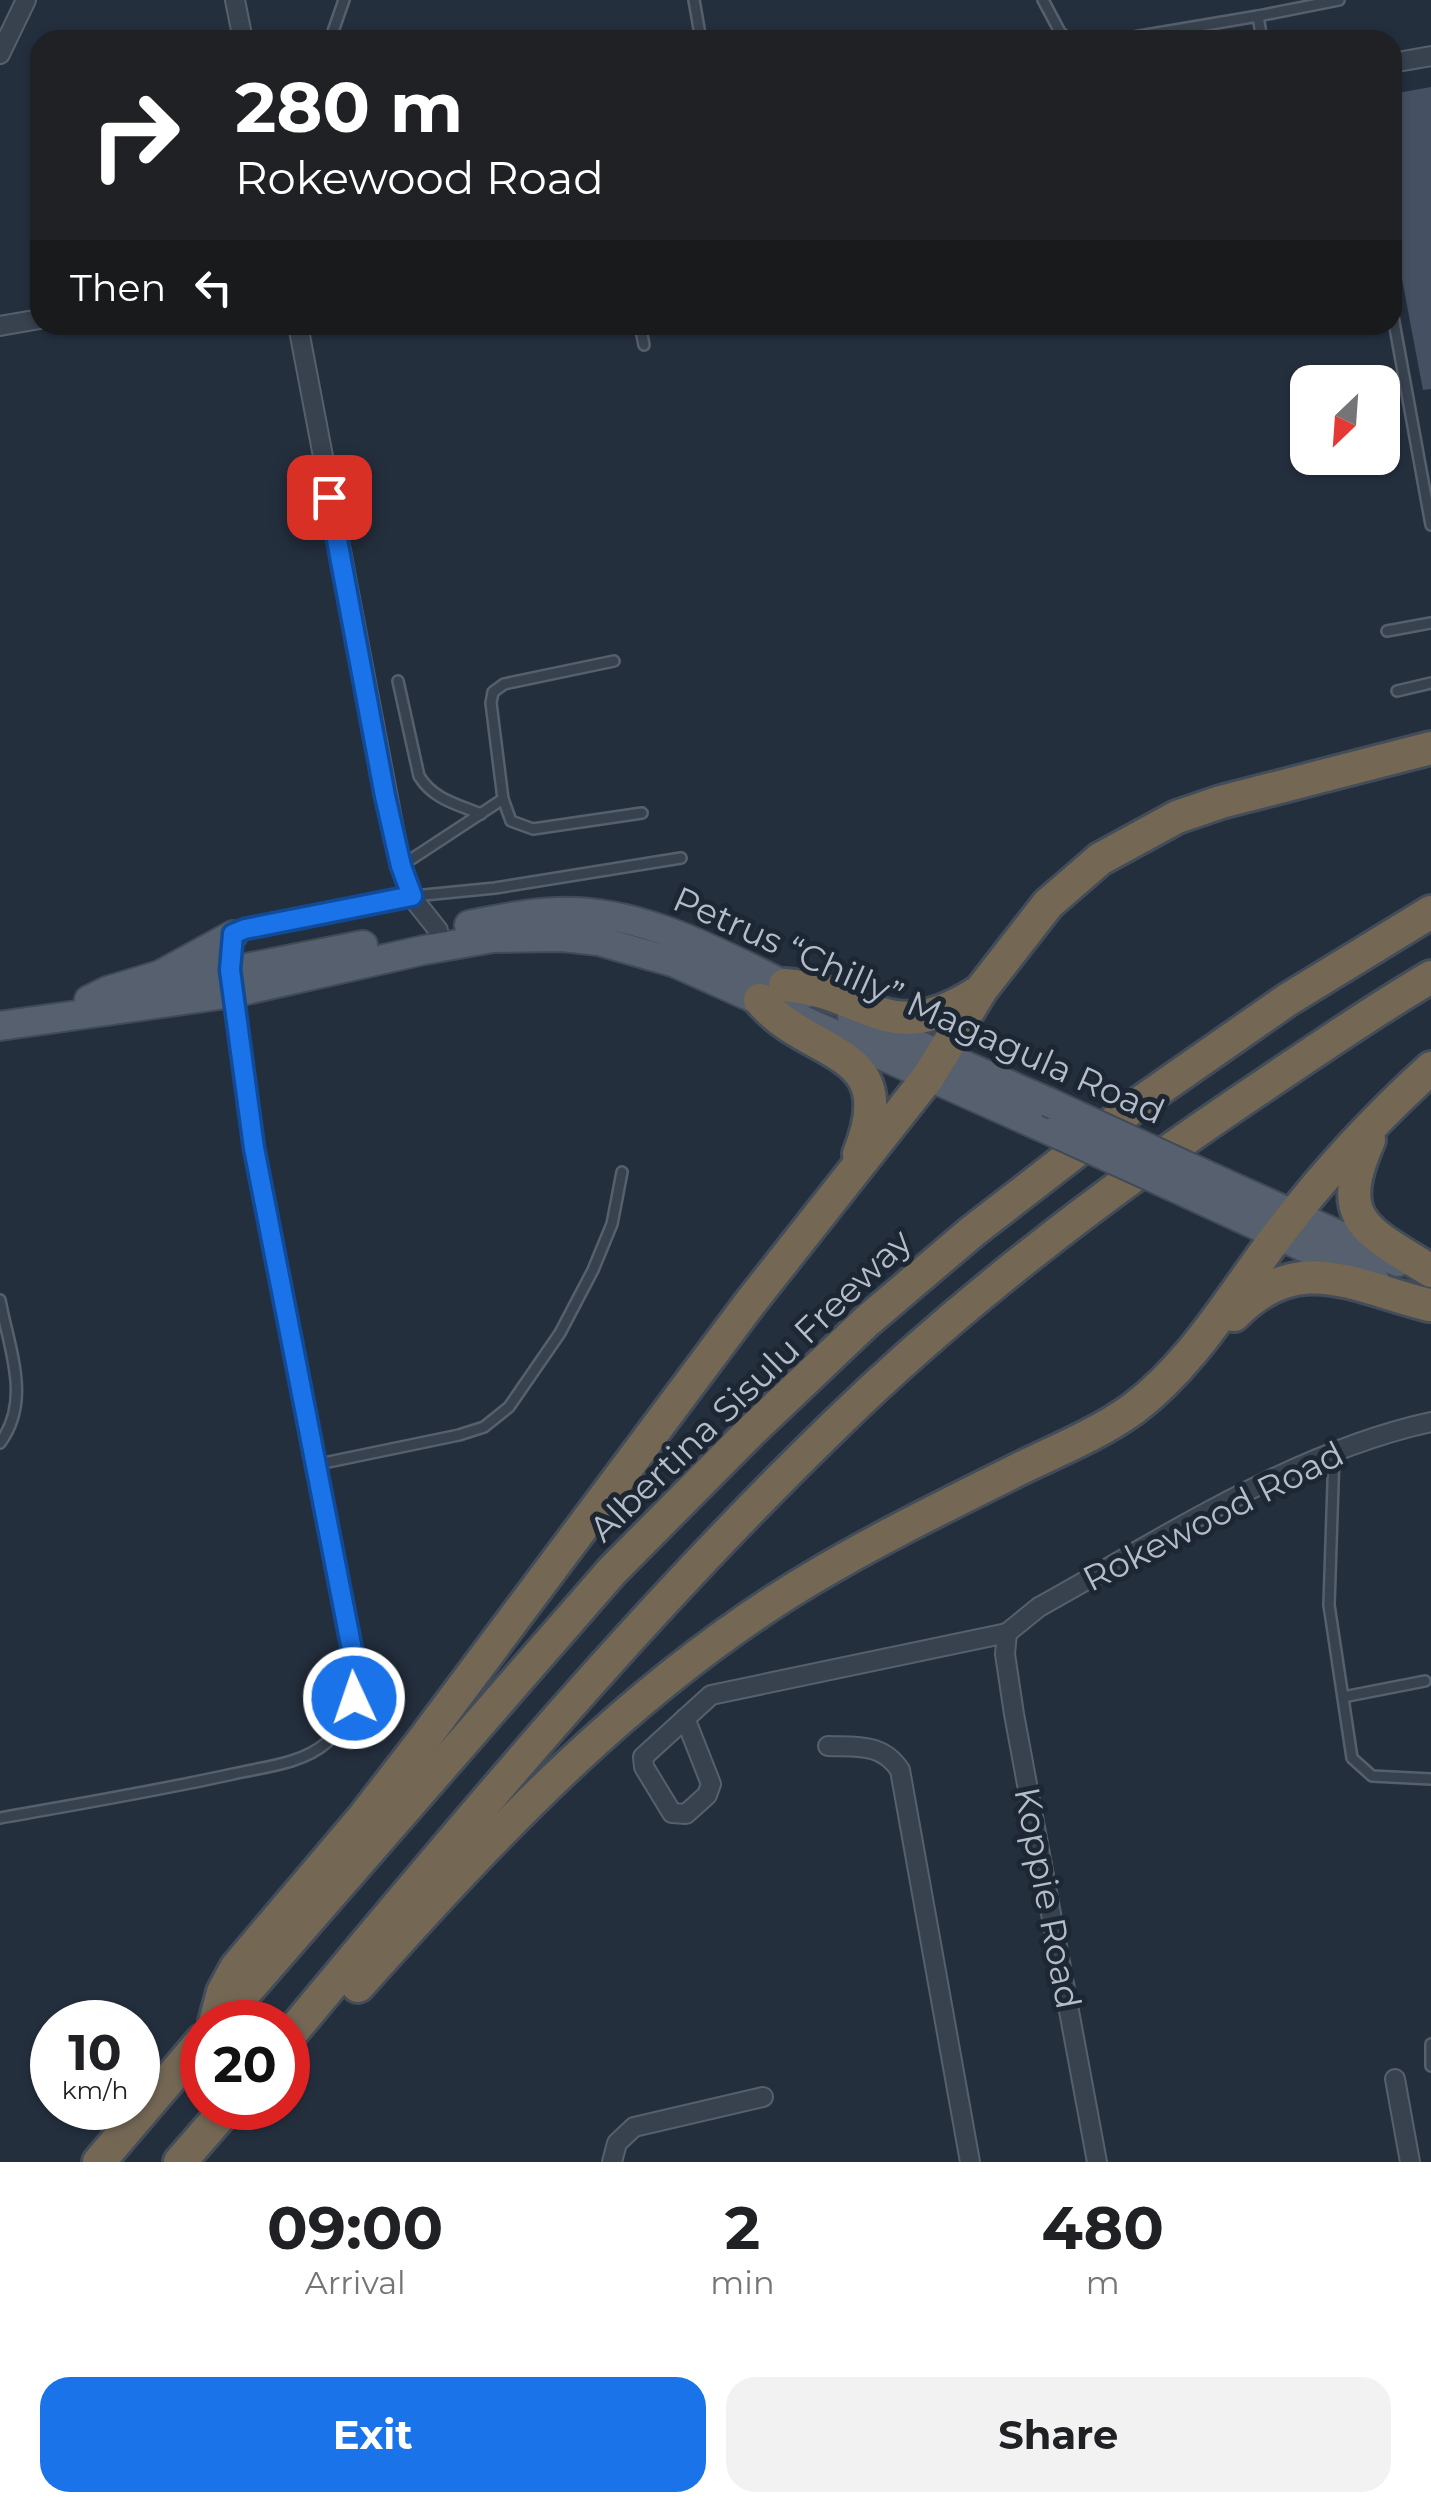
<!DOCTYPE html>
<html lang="en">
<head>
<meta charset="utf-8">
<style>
  :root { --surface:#fff; --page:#f2f2f2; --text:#202124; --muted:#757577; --accent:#1a73e8 }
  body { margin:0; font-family:Montserrat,sans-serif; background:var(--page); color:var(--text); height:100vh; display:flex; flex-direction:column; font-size:38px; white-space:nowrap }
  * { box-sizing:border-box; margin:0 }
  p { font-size:32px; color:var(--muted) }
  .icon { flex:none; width:55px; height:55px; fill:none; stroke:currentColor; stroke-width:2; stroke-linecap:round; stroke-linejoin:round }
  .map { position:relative; height:2162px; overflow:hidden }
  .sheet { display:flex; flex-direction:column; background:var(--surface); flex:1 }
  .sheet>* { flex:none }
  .hud { position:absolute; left:30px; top:30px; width:1372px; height:305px; border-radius:30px; box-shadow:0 2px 8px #0004; background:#202124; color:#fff; overflow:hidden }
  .needle { width:65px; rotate:205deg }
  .fabs { position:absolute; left:1290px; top:365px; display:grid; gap:20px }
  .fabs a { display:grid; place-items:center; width:110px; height:110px; border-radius:20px; background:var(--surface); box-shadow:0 2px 8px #0004; font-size:50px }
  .speed { position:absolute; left:30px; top:2000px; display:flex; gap:20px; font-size:50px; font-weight:700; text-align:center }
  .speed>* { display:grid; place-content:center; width:130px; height:130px; border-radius:50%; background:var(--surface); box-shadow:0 2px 8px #0004; line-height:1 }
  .speed small { font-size:25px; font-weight:400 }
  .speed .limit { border:15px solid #d22; background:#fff; color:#111 }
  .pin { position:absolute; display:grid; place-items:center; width:85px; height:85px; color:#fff; margin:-42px; border-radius:20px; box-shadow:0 5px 15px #0006 }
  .me { position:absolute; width:110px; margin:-55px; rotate:357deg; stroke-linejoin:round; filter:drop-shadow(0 0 8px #0008) }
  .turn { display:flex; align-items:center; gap:35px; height:210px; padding:0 40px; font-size:45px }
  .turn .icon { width:130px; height:130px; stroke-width:2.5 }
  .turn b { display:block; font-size:70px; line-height:85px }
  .then { display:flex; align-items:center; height:95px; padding:0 40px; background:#0003; gap:20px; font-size:38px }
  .eta { display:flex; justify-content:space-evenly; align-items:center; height:170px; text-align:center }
  .eta b { font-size:60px; font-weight:700; line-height:70px }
  .cta { display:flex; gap:20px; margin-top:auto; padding:20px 40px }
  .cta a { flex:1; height:115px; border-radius:30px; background:var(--accent); color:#fff; font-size:40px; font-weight:700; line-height:115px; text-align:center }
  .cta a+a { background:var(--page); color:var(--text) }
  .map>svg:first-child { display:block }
</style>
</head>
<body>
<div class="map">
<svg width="1431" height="2162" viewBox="0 0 1431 2162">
  <rect width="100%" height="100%" fill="#242f3e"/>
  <!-- building -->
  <polygon fill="#455162" points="1431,87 1431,389 1423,390 1392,226 1392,94"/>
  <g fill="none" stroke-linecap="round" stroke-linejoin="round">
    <defs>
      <g id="service">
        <polyline points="694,0 701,40"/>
        <polyline points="1043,0 1060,32 1069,40"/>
        <polyline points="1258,16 1339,0"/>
        <polyline points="330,40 344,0"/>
        <polyline points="1116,40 1258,16 1262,40"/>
        <polyline points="1392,311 1431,525"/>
        <polyline points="640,325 644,345"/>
        <polyline points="1387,631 1431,623"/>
        <path d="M398 681 419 776C433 799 456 804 481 814"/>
        <polyline points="1397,691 1431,683"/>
        <polyline points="503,799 511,821 533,829 642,813"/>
        <polyline points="401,866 503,799 491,703 493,692 504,684 614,661"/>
        <polyline points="414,896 495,888 681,858"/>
        <path d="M0 1300C9 1349 32 1400 0 1443"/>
        <polyline points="1334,1453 1329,1605 1352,1758 1372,1776 1431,1779"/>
        <polyline points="314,1465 459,1435 484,1427 509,1407 560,1333 593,1270 612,1224 622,1172"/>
        <polyline points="1343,1697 1425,1681"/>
        <path d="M0 1818C78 1804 156 1791 233 1774 263 1767 302 1764 326 1743 352 1721 356 1693 354 1660L254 1148 233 996"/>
        <polyline points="1431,2044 1431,2066"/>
      </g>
      <g id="minor">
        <polyline points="235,0 243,40"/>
        <polyline points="0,54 26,0"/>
        <polyline points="1392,63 1431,56"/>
        <polyline points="298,325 401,866 411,896 438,930"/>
        <polyline points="0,326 40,319"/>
        <polyline points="231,981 233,935 245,929 411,896"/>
        <polyline points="1007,1633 1005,1654 1014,1714 1097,2162"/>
        <path d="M1007 1633 1039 1607C1162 1539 1293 1452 1431 1422"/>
        <polyline points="685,1718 711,1784 707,1795 686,1814 672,1813 644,1767 643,1757 711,1695 1007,1633"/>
        <path d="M828 1746C857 1747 882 1743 900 1770L970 2162"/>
        <polyline points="1395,2079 1410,2162"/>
        <polyline points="612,2162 617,2143 634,2127 763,2097"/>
      </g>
      <g id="primary">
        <path d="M469 925C505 918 540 910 577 912 659 916 732 961 804 994"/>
        <polyline points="130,991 363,945"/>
        <polyline points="89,1000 107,991 160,975 233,935"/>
        <polyline points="852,1016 1048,1102"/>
        <polyline points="0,1026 233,993 424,950 493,938 563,937 599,941 673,962 1053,1132"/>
        <polyline points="1204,1174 1398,1262"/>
        <polyline points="1189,1194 1375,1280"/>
      </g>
      <g id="motorway">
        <path d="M785 985C869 992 887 1050 977 993"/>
        <path d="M760 1000C810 1060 903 1045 859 1154"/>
        <path d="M1369 1140C1333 1221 1366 1230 1431 1271"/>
        <path d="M1234 1315C1298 1249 1353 1286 1429 1305"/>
        <path d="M358 1986C494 1834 635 1683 812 1578 879 1538 949 1504 1019 1469 1058 1450 1098 1434 1133 1409 1194 1363 1232 1295 1278 1235 1323 1175 1375 1119 1431 1068"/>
        <polyline points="222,2019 612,1571 750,1432 867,1321 973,1231 1128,1111 1287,1000 1431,912"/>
        <polyline points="215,2022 223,1992 236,1968 363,1818 421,1743 750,1303 929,1076 981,990 1048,904 1100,859 1177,817 1221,802 1431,748"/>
        <path d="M288 2037C463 1827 637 1617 834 1426 965 1298 1113 1186 1266 1084 1320 1048 1374 1010 1431 977"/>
        <polyline points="99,2162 202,2041"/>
        <polyline points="180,2162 227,2108"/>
      </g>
    </defs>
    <!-- service casing -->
    <use href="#service" stroke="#565f6c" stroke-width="14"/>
    <!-- minor casing -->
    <use href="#minor" stroke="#565f6c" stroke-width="22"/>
    <!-- primary casing -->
    <use href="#primary" stroke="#414a57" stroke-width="32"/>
    <!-- motorway casing -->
    <use href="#motorway" stroke="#434c59" stroke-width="38"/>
    <!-- service -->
    <use href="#service" stroke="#38414e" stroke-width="9"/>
    <!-- minor -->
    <use href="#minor" stroke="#38414e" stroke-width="18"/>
    <!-- primary -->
    <use href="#primary" stroke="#56606e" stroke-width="28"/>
    <!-- motorway -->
    <use href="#motorway" stroke="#746855" stroke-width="32"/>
    <defs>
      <g id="primary-bridge">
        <polyline points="1048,1102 1204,1174"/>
        <polyline points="1053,1132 1189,1194"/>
      </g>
    </defs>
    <!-- primary-bridge casing -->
    <use href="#primary-bridge" stroke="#414a57" stroke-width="32" stroke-linecap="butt"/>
    <!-- primary-bridge -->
    <use href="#primary-bridge" stroke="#56606e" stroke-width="28"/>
  </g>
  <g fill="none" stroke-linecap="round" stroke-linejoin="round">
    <defs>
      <polyline id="route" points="329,497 385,796 401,866 412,896 245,929 233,934 230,970 254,1148 354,1660 354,1698"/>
    </defs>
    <!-- route casing -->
    <use href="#route" stroke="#114b97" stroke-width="25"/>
    <!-- route -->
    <use href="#route" stroke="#1a73e8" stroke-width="18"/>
  </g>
  <g text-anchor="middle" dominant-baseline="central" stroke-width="10" stroke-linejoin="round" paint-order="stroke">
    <!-- street labels -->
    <g font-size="35" fill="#b4bcc9" stroke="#1d2633">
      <text transform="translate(919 1005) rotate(24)">Petrus “Chilly” Magagula Road</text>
      <text transform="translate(750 1385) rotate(-44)">Albertina Sisulu Freeway</text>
      <text transform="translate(1213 1516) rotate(-27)">Rokewood Road</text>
      <text transform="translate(1048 1898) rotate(79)">Koppie Road</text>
    </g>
  </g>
</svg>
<div class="fabs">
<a><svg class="needle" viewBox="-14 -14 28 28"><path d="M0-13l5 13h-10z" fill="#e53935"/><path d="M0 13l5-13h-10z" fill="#757577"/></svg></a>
</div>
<div class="speed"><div>10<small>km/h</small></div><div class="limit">20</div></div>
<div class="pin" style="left:329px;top:497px;background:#d93025"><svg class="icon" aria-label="arrive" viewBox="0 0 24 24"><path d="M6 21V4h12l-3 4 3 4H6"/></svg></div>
<svg class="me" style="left:354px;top:1698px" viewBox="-20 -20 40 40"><circle r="17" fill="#1a73e8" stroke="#fff" stroke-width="3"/><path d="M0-11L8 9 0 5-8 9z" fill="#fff"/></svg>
<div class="hud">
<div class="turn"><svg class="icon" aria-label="right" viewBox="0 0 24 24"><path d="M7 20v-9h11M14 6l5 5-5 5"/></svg><div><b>280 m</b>Rokewood Road</div></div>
<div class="then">Then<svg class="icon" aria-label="left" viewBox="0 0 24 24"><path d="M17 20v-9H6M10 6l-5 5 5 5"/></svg></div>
</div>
</div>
<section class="sheet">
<div class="eta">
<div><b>09:00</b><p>Arrival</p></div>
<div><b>2</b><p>min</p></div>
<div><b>480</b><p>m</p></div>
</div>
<div class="cta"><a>Exit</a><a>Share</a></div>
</section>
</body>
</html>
